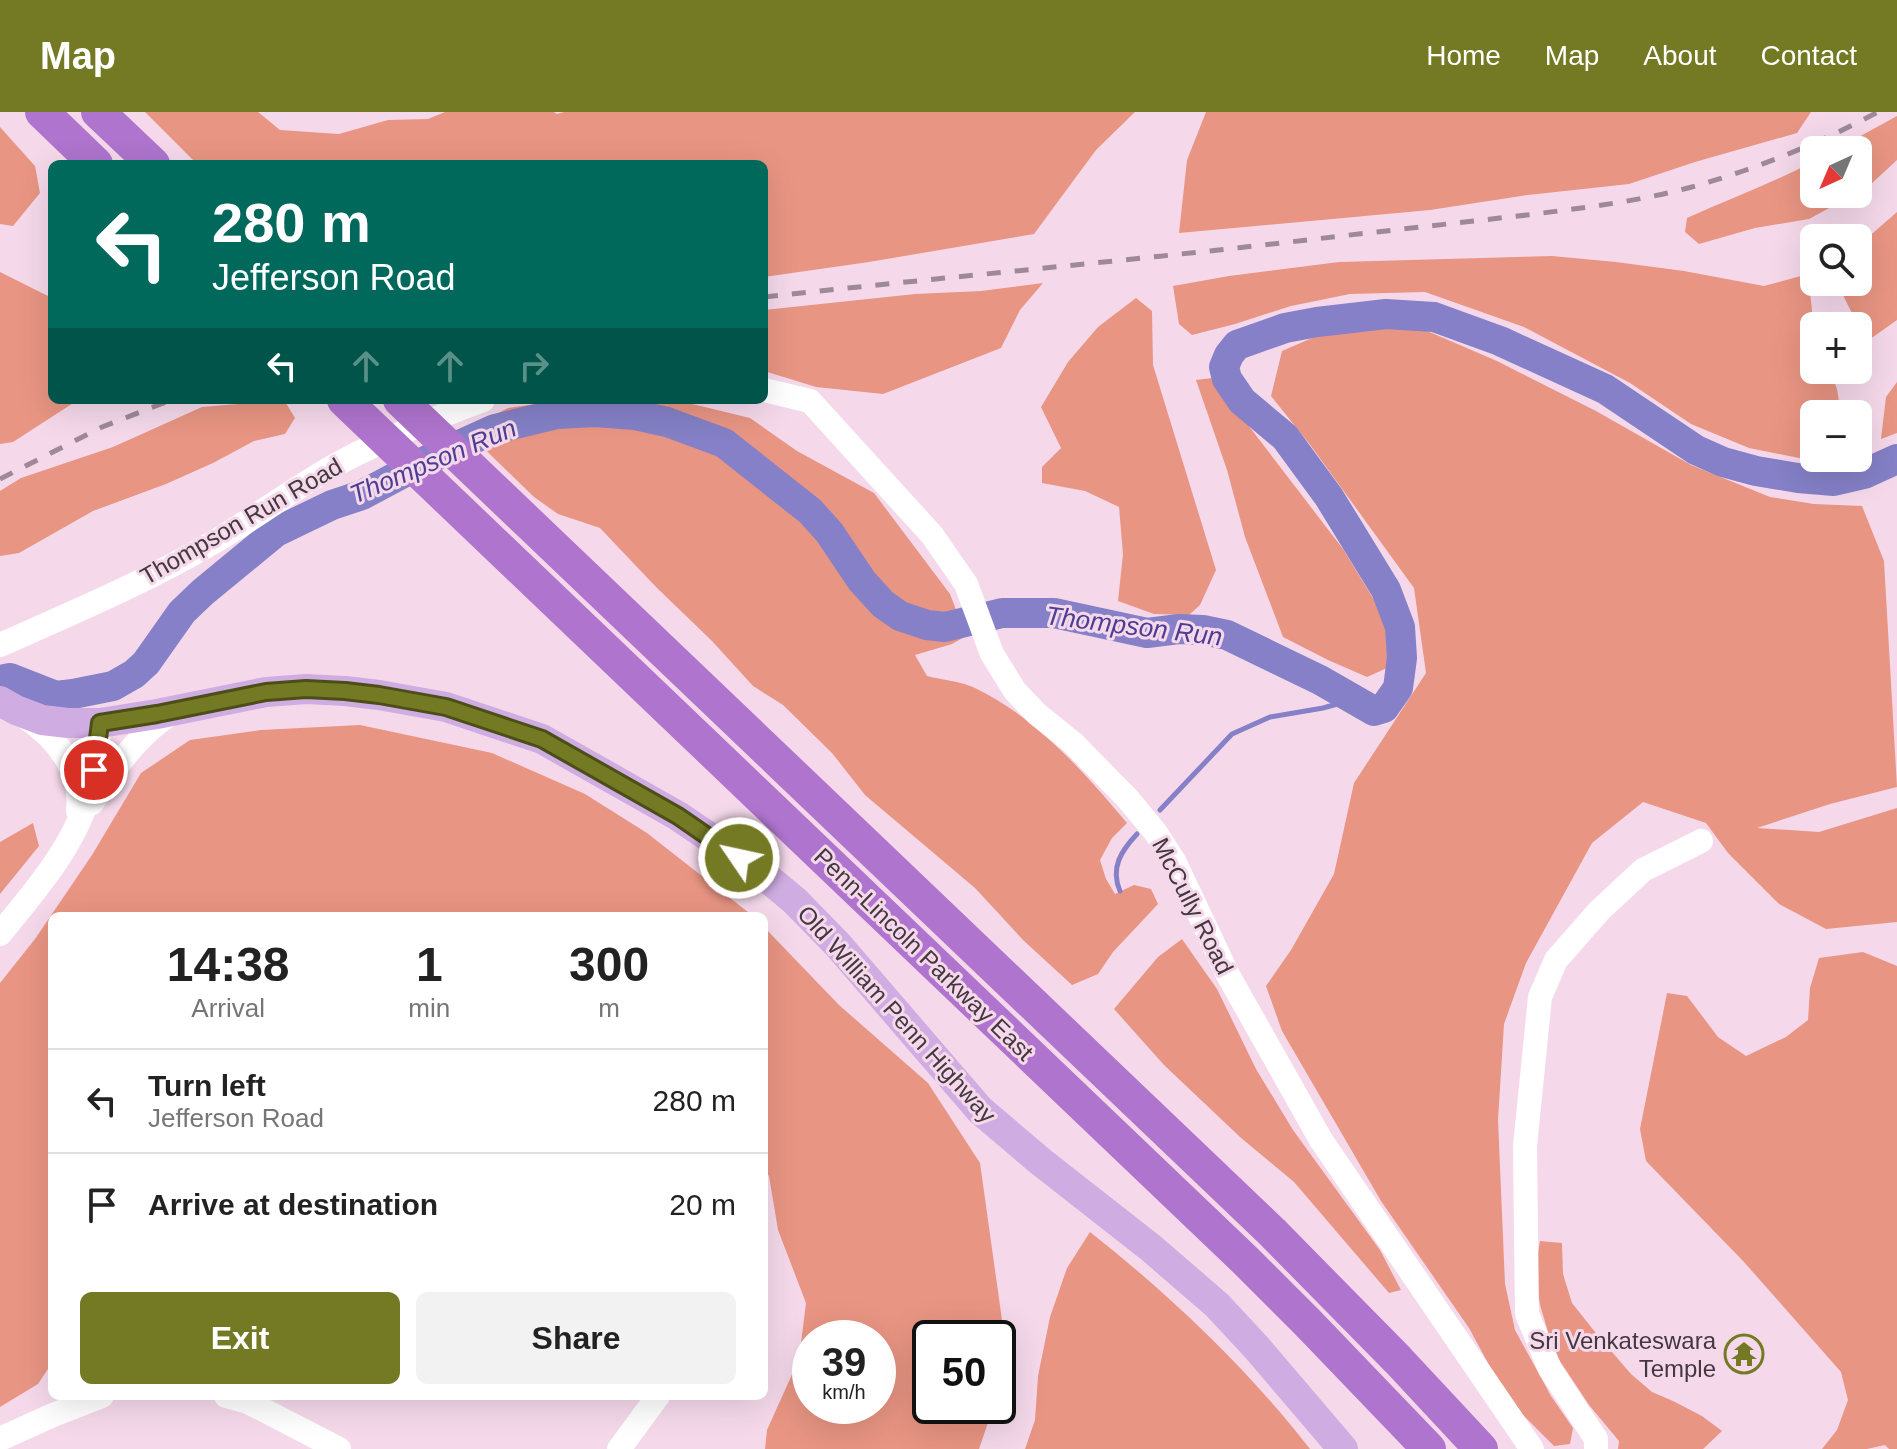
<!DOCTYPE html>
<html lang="en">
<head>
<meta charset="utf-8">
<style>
  :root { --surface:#fff; --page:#f2f2f2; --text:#222; --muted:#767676; --line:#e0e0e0; --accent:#747a24 }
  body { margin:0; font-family:Arial,sans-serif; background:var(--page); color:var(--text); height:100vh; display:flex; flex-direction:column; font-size:30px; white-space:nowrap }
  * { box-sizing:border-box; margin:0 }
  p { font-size:26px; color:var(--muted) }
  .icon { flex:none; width:44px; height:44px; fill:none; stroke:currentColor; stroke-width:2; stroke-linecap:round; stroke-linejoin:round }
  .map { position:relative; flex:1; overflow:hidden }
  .details { position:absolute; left:48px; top:800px; width:720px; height:488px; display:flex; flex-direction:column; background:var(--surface); border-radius:12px; box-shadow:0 8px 32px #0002 }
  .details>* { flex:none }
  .top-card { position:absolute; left:48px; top:48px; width:720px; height:244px; border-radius:12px; box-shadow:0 8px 32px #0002; background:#00695c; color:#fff; overflow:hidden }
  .needle { width:52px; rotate:224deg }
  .fabs { position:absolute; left:1800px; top:24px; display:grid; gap:16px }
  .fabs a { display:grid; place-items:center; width:72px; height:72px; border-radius:12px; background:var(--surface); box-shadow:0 8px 32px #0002; font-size:40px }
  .speed { position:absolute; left:792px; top:1208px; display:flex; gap:16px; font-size:40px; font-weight:700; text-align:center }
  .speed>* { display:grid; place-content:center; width:104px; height:104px; border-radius:50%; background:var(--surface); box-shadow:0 8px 32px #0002; line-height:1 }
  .speed small { font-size:20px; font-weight:400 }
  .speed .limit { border:4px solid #111; border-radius:12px; background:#fff; color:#111 }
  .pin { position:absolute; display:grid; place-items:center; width:68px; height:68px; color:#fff; margin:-34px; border:4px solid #fff; border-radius:50%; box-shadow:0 2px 8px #0007 }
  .me { position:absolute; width:88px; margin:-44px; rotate:304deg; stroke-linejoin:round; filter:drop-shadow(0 0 6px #0008) }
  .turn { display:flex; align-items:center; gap:28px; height:168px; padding:0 32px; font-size:36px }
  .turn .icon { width:104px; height:104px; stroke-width:2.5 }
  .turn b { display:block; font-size:56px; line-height:68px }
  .lanes { display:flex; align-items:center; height:76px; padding:0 32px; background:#0003; justify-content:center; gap:40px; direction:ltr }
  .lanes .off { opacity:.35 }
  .eta { display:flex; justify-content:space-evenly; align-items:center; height:136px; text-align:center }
  .eta b { font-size:48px; font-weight:700; line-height:56px }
  .button { display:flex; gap:16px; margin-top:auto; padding:16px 32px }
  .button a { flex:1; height:92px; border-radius:12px; background:var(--accent); color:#fff; font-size:32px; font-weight:700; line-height:92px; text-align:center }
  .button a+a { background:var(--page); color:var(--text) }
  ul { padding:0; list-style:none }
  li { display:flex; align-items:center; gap:24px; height:104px; padding:0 32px; border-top:2px solid var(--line) }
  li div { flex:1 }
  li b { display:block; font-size:30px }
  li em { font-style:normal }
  header { display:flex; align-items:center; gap:48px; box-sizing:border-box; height:112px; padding:0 40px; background:var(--accent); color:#fff }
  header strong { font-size:38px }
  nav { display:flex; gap:44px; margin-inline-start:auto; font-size:28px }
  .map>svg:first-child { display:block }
</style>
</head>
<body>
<header>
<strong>Map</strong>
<nav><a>Home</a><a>Map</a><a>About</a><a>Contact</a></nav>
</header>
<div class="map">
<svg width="1897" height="1337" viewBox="0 0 1897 1337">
  <rect width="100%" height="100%" fill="#f5d9eb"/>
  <!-- forest -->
  <g fill="#e99583" fill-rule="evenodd">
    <polygon points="145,0 258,0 280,18 339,22 388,8 428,7 445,0 554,0 557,2 564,0 1135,0 1096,38 1034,122 869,150 764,165 764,52 197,52"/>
    <polygon points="1206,0 1811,0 1797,21 1695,50 1629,72 1528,83 1430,98 1179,121 1187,48"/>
    <polygon points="1897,4 1897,48 1870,73 1858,80 1858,38 1835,38"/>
    <polygon points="0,15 35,54 40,81 13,114 0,112"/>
    <path d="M1814 49V82H1855L1809 107 1755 116 1699 132 1685 120 1687 106C1729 87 1773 71 1814 49Z"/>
    <polygon points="1897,100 1897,208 1866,230 1843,183 1845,170 1858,170 1858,134"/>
    <polygon points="1552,144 1616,150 1684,159 1764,174 1808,162 1814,216 1814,258 1830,258 1837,277 1841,302 1814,302 1814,346 1830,346 1824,351 1749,336 1691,312 1630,271 1524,215 1425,180 1350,182 1291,194 1235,212 1192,223 1179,212 1173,174 1229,164 1339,150"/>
    <polygon points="0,160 52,186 52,288 78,288 13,330 0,332"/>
    <polygon points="1043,171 1020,198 1001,236 883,282 816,275 764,259 764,198 915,182 981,179"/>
    <polygon points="1136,186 1152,199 1153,253 1216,458 1200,493 1189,503 1154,502 1118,489 1123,442 1119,395 1085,379 1042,371 1042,355 1061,336 1041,295 1068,250 1098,215"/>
    <polygon points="1418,215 1497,249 1596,299 1691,353 1770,385 1814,392 1862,394 1884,449 1897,675 1830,692 1757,716 1819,720 1897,696 1897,810 1826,817 1779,792 1728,741 1706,711 1643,690 1592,731 1526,851 1504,912 1498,1008 1505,1172 1515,1218 1551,1284 1573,1316 1570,1332 1554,1334 1508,1288 1469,1216 1381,1089 1282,919 1266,874 1291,838 1334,762 1354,671 1426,561 1414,476 1311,334 1271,284 1282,239 1333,217"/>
    <polygon points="1212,266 1343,437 1390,514 1387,556 1367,565 1328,548 1283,525 1245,425 1227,358 1196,268"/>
    <polygon points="1897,270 1897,321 1881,327 1886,285"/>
    <polygon points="284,288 295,306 285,322 254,329 213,351 166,372 93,399 19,441 0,444 0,379 21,366 113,335 202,295"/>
    <path d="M562 288H676L750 306 797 339 874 381 950 482 966 524 952 532 915 543 927 564C942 568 961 569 975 576 1036 605 1084 660 1127 711L1112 726 1100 748 1106 767 1115 782 1134 773 1151 777 1158 792 1113 840 1098 862 1072 873 1023 828 975 776 865 683 832 641 783 593 753 574 712 529 656 475 600 416 558 402 534 385 465 318 508 296Z"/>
    <polygon points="360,613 492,641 585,682 647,721 753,804 52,804 52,1251 38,1272 0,1295 0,871 35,827 92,743 141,661 190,628 261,618"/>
    <polygon points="33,711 39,734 0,782 0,730"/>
    <path d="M764 815 839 893 928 971 980 1051 1002 1208 998 1245V1226H930V1294H992L991 1302 979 1337H765L767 1318 799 1247 806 1191 778 1118 769 1064 764 1058ZM810 1226H878V1294H810Z"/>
    <polygon points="1182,827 1217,877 1256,957 1293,1018 1380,1138 1401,1178 1389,1181 1294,1070 1240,1025 1164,953 1114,897 1158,845"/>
    <polygon points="1863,840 1897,854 1897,1337 1889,1337 1885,1333 1867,1337 1822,1337 1837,1318 1848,1288 1841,1260 1744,1150 1646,1049 1640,1017 1667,881 1687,884 1718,925 1746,944 1786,925 1808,908 1810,876 1819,846"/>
    <path d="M1090 1120C1171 1184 1246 1255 1310 1337H1025L1035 1308 1038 1264 1050 1205 1067 1156Z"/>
    <polygon points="1540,1129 1562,1131 1563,1162 1572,1191 1599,1225 1631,1262 1652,1280 1673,1289 1702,1304 1722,1319 1703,1337 1618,1337 1619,1329 1589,1293 1554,1240 1540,1193 1535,1159"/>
  </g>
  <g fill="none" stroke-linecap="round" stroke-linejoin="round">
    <!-- stream -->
    <g stroke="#8580c7" stroke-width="5">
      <polyline points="0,558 10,566"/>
      <polyline points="1160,698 1232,622 1270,605 1323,596 1352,588"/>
      <path d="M1120 779C1110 756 1121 739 1137 722"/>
    </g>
    <!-- river -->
    <polyline stroke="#8580c7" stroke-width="30" points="0,568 10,566 56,584 73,582 113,574 134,562 146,551 182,500 203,480 276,420 332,393 362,383 433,345 495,317 557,302 595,300 635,303 667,310 724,331 810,399 829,420 862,469 883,492 900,504 927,513 945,515 1002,501 1054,501 1147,521 1179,517 1203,518 1227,523 1320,568 1374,599 1384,596 1398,576 1402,546 1400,515 1386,478 1329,385 1285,325 1242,289 1227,267 1224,255 1229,243 1237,233 1285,216 1317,210 1386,202 1434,205 1500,229 1605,277 1696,338 1723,350 1756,359 1798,366 1834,369 1864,362 1897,347"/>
    <!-- minor -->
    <g stroke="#fff" stroke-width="24">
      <polyline points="764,278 810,289 932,423 966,472 992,542 1015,579 1037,602 1073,631 1128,687 1156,721 1174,749 1228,863 1321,1028 1532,1337"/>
      <path d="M0 533C72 501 146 470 214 430 258 404 298 373 343 349 388 325 435 306 483 288"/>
      <path d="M24 604C56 626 83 657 78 699"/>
      <path d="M92 691C116 655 136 624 173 600"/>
      <path d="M0 822C35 779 75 734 90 679 97 657 98 633 100 611"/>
      <polyline points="226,1284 248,1290 339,1337"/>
      <polyline points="0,1327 53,1303 102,1284"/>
      <polyline points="619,1337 658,1284"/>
      <polyline points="1596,1337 1596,1327 1550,1257 1527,1202 1525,1034 1540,885 1556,848 1599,799 1643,758 1701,729"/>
    </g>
    <!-- major -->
    <polyline stroke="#cface2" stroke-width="30" points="0,589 16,598 42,608 68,611 100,611 157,602 266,580 306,577 345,579 379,583 446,595 542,627 678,704 759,759 795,789 838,833 980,998 1040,1049 1151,1136 1217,1193 1256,1235 1343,1337"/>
    <!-- highway -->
    <g stroke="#af74ce" stroke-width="34">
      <polyline points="42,0 96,52"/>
      <polyline points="98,0 153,52"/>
      <polyline points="344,288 1245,1148 1308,1211 1429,1337"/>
      <polyline points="400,288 1272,1120 1398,1248 1481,1337"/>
    </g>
    <!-- rail -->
    <g stroke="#9e8a97" stroke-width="5" stroke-dasharray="14 14" stroke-linecap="butt">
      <path d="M764 185C956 164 1149 147 1341 124 1403 117 1465 110 1527 103 1581 96 1635 90 1688 76 1754 58 1818 32 1878 0"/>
      <polyline points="0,367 102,315 171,288"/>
    </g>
  </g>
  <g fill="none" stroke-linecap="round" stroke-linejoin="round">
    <defs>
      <polyline id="route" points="94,658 100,611 157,602 266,580 306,577 345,579 379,583 446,595 542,627 678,704 739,746"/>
    </defs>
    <!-- route casing -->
    <use href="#route" stroke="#4b4f17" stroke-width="20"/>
    <!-- route -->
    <use href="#route" stroke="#747a24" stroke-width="14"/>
  </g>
  <!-- icons -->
  <defs>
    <symbol id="temple-ring" viewBox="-11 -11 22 22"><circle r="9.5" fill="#f5d9eb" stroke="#747a24" stroke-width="1.5"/><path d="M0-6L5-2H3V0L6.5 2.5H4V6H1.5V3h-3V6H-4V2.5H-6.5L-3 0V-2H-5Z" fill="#747a24"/></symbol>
  </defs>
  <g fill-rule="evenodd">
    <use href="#temple-ring" x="1722" y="1220" width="44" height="44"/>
  </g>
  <g text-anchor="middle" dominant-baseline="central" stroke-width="6" stroke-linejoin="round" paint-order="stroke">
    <!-- street labels -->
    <g font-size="24" fill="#43383f" stroke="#f5d9eb">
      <text transform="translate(241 409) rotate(-30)">Thompson Run Road</text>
      <text transform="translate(1193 794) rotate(63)">McCully Road</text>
      <text transform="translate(924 842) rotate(44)">Penn-Lincoln Parkway East</text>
      <text transform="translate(897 902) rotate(48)">Old William Penn Highway</text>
    </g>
    <!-- poi labels -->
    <g font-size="24" fill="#43383f" stroke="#f5d9eb" text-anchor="end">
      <text x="1716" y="1228">Sri Venkateswara<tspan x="1716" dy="28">Temple</tspan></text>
    </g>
    <!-- water labels -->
    <g font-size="26" font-style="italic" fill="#4c3e94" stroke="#f5d9eb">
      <text transform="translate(433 349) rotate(-23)">Thompson Run</text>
      <text transform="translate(1134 514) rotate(7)">Thompson Run</text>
    </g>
  </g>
</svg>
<div class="fabs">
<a><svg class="needle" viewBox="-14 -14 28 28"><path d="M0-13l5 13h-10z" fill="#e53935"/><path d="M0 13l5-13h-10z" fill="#767676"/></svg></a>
<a><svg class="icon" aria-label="search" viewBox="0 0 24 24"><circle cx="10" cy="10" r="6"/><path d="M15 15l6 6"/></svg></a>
<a>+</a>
<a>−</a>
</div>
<div class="speed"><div>39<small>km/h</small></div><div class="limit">50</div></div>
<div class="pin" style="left:94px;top:658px;background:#d93025"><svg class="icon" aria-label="arrive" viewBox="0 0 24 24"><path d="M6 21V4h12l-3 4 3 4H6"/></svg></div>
<svg class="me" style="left:739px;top:746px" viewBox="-20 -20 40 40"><circle r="17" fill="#747a24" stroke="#fff" stroke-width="3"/><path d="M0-11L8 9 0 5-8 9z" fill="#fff"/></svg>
<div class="top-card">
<div class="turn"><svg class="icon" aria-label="left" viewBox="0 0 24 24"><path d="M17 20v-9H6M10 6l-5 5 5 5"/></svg><div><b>280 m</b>Jefferson Road</div></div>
<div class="lanes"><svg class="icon" aria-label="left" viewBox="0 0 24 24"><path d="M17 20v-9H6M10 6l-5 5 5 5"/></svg><svg class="icon off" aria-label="ahead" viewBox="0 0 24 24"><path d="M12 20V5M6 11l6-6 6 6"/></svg><svg class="icon off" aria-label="ahead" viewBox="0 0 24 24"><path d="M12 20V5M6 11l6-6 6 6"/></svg><svg class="icon off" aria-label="right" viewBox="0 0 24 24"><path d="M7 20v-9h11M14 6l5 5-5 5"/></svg></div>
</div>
<section class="details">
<div class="eta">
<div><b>14:38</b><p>Arrival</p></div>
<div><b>1</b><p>min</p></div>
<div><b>300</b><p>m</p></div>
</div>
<ul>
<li><svg class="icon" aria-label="left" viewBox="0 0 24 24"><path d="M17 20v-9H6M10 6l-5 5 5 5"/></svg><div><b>Turn left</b><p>Jefferson Road</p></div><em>280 m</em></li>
<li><svg class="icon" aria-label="arrive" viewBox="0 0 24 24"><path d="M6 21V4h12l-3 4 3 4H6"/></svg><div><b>Arrive at destination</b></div><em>20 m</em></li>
</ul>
<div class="button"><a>Exit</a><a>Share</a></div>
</section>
</div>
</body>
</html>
